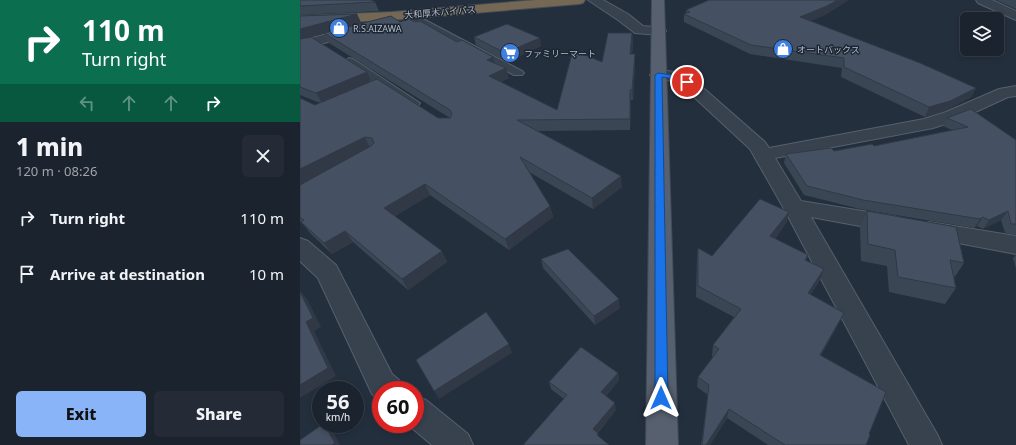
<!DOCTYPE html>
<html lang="en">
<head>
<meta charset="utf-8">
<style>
  :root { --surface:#1b232e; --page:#242b36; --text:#f1f3f6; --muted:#a0a4aa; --line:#39404a; --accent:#8ab4f8 }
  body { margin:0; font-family:"Noto Sans","Noto Sans JP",sans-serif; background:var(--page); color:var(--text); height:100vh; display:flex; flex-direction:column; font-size:15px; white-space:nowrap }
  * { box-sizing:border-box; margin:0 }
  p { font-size:13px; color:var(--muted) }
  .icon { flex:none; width:22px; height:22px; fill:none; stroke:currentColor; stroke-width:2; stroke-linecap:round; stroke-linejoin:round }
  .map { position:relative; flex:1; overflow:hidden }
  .details { display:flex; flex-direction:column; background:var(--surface); width:300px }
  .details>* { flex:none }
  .banner { background:#0b6e4f; color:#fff; overflow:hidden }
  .buttons { position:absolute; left:660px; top:12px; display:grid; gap:8px }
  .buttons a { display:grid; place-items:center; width:44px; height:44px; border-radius:6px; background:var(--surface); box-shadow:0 2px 6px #0003,0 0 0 1px var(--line); font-size:20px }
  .speed { position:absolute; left:12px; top:381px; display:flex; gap:8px; font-size:20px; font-weight:700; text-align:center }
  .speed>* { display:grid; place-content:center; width:52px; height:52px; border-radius:50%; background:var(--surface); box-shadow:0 2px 6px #0003,0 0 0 1px var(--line); line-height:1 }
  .speed small { font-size:10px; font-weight:400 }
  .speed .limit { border:6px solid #d22; background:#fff; color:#111 }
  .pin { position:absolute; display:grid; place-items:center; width:34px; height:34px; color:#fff; margin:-17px; border:2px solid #fff; border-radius:50%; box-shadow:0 1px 4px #0007 }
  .me { position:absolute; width:44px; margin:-22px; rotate:0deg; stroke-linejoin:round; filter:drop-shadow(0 0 3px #0008) }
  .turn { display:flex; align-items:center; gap:14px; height:84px; padding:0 16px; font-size:18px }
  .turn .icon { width:52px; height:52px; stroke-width:2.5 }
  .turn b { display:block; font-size:28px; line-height:34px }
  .lanes { display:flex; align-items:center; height:38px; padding:0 16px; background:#0003; justify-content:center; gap:20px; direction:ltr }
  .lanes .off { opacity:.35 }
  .round { display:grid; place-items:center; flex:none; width:42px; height:42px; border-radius:6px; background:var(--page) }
  .summary { display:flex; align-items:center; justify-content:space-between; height:68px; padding:0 16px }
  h1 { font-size:24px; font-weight:800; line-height:30px }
  .cta { display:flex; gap:8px; margin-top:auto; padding:8px 16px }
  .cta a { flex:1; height:46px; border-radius:6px; background:var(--accent); color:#111; font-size:16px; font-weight:800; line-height:46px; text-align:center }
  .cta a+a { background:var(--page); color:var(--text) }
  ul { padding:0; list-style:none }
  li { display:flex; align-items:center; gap:12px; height:56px; padding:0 16px }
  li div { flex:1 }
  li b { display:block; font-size:15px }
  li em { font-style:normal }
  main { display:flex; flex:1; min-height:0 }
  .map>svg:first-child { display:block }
</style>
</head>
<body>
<main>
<section class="details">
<div class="banner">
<div class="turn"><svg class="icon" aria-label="right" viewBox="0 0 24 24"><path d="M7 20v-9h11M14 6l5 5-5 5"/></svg><div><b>110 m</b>Turn right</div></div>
<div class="lanes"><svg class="icon off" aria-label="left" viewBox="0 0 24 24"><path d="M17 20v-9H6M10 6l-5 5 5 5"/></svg><svg class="icon off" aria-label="ahead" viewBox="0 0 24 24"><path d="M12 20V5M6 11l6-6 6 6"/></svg><svg class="icon off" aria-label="ahead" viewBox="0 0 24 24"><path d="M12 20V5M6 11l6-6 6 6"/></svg><svg class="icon" aria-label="right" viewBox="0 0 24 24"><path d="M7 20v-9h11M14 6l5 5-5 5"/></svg></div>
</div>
<div class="summary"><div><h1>1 min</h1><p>120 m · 08:26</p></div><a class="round"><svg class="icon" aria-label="close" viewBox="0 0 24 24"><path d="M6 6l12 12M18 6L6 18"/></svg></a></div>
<ul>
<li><svg class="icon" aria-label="right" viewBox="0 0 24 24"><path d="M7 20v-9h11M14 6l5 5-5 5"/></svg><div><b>Turn right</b></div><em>110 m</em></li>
<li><svg class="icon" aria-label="arrive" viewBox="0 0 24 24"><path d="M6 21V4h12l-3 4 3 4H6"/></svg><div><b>Arrive at destination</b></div><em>10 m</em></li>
</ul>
<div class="cta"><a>Exit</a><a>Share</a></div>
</section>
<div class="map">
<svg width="716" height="445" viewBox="0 0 716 445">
  <rect width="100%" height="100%" fill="#242f3e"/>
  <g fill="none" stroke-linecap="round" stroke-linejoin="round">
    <defs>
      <g id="lane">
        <polygon points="108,11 222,71 224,73 222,75 214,75 105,16 103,14 105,12"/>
        <polygon points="49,58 53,59 120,103 118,106 110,106 45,63 44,61"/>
      </g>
      <g id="street">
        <polygon points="288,0 303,0 328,14 343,26 364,28 366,31 364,34 359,35 335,33 318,20"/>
        <polygon points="676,0 692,0 716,11 716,20 678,3"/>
        <polygon points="55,27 60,28 62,31 60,34 0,49 0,41"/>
        <polygon points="358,70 376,72 393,79 465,142 469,148 624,119 646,112 699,89 716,86 716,96 708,97 658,120 633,128 475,158 501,201 593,216 601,218 604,224 601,230 593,232 511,217 637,434 642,445 609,445 483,207 450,149 381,85 373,81 353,78 350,75 353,72"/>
        <polygon points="629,222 716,236 716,254 621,236 618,230 621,224"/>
        <polygon points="0,238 8,241 36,265 92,374 99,380 104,390 81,390 81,401 72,394 18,278 0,261"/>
        <polygon points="115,396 126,400 168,434 173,445 132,445 107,424 115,424"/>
      </g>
      <polygon id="primary" points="352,0 364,0 378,445 346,445"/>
      <polygon id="highway" points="236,0 285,0 283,3 279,4 92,20 0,24 0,16 92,12"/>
    </defs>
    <!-- lane casing -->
    <use href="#lane" stroke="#565f6c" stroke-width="2"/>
    <!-- street casing -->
    <use href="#street" stroke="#565f6c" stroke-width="2"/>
    <!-- primary casing -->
    <use href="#primary" stroke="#414a57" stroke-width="2"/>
    <!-- highway casing -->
    <use href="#highway" stroke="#434c59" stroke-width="2"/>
    <!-- lane -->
    <use href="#lane" fill="#38414e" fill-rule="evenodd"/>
    <!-- street -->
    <use href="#street" fill="#38414e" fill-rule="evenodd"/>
    <!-- primary -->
    <use href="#primary" fill="#56606e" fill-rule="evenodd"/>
    <!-- highway -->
    <use href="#highway" fill="#746855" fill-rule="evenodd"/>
  </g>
  <!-- wall -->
  <g fill="#3b4654">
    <polygon points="0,0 75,2 79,11 0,15"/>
    <polygon points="409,0 548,0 547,1 525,15 510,21 676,88 671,97 645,111 625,117 541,77 542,68 450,54 384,22 384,14 386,13 386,10"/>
    <polygon points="696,0 716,0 716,9"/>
    <polygon points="57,14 61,23 11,37 71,82 138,118 150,118 29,43 24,33 100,22 157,42 193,57 195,63 209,78 201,82 257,110 302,62 332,33 333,43 332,54 335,54 335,64 333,100 331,100 330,130 237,131 322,187 293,209 229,172 250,206 253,217 209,250 130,195 95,216 147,262 108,290 53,242 32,254 10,233 3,224 0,221 0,185 33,167 0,184 15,105 20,103 0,95 0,16"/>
    <polygon points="174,37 241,46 207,62 176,45"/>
    <polygon points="647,118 716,140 716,235 705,233 701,220 683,229 677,226 674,228 560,209 504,195 484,163 486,154 534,151 574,146 652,130 643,126"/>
    <polygon points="567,211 664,263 654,278 656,288 645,304 589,292 587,266 561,261 560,227"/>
    <polygon points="489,212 486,223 475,239 508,255 506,261 524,269 520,280 510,295 544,313 539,323 521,355 569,434 566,445 468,445 427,418 410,445 401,445 408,395 397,387 398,377 413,357 412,356 413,345 434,317 396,297 397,259 398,248 412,256"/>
    <polygon points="716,255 716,269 713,258"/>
    <polygon points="241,259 320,308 295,325 243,268"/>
    <polygon points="318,373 319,380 306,396 316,410 298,433 299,437 223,445 264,399 251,389 249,382"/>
  </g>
  <!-- shaded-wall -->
  <g fill="#303945">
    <polygon points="538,0 548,0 547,1 525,15 498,26 500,17"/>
    <polygon points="57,14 61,23 0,40 0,29"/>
    <polygon points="332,33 333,43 331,64 330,54"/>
    <polygon points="240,38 241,46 207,62 205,53"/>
    <polygon points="335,54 335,64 333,100 332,90"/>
    <polygon points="193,57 196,67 187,60"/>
    <polygon points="206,68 209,78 192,86 189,76"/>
    <polygon points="67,72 72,83 22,103 16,93"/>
    <polygon points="676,88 671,97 645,111 625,117 629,107"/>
    <polygon points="330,90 331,100 330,130"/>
    <polygon points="65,137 70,148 0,184 0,169"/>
    <polygon points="321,176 322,187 293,209 292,198"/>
    <polygon points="125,184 130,195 90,219 84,208"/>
    <polygon points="250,206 253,217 209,250 205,239"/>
    <polygon points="708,211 701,220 683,229 689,220"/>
    <polygon points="489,212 486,223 468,248 470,236"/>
    <polygon points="683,217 677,226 674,228 680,219"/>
    <polygon points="45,231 53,242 32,254 24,243"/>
    <polygon points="142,251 147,262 108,290 102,279"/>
    <polygon points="524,269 520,280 504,304 508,293"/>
    <polygon points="0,291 7,299 21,327 14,331 36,376 0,398 0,385 6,322"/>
    <polygon points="319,299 320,308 295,325 294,316"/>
    <polygon points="544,313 539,323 516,365 520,355"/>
    <polygon points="209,344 212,353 139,399 134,391"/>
    <polygon points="318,373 319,380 302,400 301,392"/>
    <polygon points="315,403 316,410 295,436 293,429"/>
    <polygon points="429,409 427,418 410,445 406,445"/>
    <polygon points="24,424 33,431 40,445 32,445"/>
  </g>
  <!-- building -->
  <g fill="#455162" stroke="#303945">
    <polygon points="0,0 71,0 75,2 0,6"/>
    <polygon points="409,0 538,0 527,6 500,17 620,63 676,88 650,101 629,107 544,67 544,58 451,45 384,14 390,12 386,10"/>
    <polygon points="57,14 0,29 0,16"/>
    <polygon points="91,16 100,22 109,19 115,22 120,21 157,42 162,40 193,57 187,60 206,68 189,76 257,110 273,50 302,62 308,33 332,33 330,54 335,54 332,90 330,90 330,119 217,120 321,176 292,198 220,157 250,206 205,239 125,184 84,208 142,251 102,279 45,231 24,243 1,222 4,220 0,217 0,185 71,146 74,143 72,138 65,137 0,169 0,98 15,105 77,79 138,118 150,118 152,114 150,110 24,33"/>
    <polygon points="207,24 240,38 205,53 174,37"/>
    <polygon points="11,37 67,72 16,93 0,87 0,39"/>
    <polygon points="671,109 716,140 716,224 711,224 708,211 689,220 683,217 680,219 563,200 507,186 486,154 531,148 534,151 572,144 574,146 668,127 647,118"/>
    <polygon points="460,199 489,212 470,236 508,255 505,260 524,269 508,293 544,313 520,355 586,392 569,434 570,435 566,445 485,445 429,409 406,445 402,445 409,385 398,377 419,349 413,345 441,309 398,286 398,248 412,256"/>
    <polygon points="567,211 656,227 664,263 650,260 656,288 598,277 595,250 568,244"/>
    <polygon points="268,249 319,299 294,316 241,259"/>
    <polygon points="0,292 13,318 6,322 28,368 0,385"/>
    <polygon points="186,312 209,344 134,391 116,360"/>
    <polygon points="281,347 318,373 301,392 315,403 293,429 298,433 297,435 309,445 223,445 267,395 249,382"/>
    <polygon points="23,424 24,424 35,443 32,445 0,445 0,440"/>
  </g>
  <!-- route -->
  <polygon fill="#1a73e8" stroke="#114b97" points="358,73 378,76 390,82 387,84 375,79 362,77 368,398 366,402 361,404 357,402 355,398 355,75"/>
  <!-- icons -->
  <defs>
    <symbol id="shop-disc" viewBox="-11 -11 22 22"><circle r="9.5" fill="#3f7fe0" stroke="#1d2633"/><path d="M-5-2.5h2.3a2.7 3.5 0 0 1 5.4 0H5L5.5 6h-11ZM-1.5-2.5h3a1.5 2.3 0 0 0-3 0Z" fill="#fff"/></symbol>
    <symbol id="supermarket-disc" viewBox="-11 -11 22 22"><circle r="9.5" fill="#3f7fe0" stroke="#1d2633"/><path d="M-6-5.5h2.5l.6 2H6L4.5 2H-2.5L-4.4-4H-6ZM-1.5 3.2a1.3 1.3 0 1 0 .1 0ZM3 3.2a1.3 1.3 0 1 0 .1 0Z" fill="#fff"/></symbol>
  </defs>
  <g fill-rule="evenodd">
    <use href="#shop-disc" x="28" y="17" width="22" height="22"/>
    <use href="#shop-disc" x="472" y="38" width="22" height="22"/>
    <use href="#supermarket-disc" x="199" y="42" width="22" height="22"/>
  </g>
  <g text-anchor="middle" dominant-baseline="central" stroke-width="3" stroke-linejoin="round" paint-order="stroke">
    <!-- far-street labels -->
    <g font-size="9" fill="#b4bcc9" stroke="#1d2633">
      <text transform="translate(140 12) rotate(-5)">大和厚木バイパス</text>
    </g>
    <!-- far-poi labels -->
    <g font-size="9" fill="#b4bcc9" stroke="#1d2633" text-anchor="start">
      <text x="53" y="28">R.S.AIZAWA</text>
      <text x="497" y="49">オートバックス</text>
      <text x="224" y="53">ファミリーマート</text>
    </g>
  </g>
</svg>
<div class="buttons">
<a><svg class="icon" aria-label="layers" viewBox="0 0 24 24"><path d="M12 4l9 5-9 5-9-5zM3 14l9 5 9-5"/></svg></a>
</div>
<div class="speed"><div>56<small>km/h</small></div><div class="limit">60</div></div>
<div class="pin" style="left:387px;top:82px;background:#d93025"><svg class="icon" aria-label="arrive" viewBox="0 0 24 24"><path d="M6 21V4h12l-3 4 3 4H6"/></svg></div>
<svg class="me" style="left:361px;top:398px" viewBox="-20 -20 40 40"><path d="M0-17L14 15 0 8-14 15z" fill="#1a73e8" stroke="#fff" stroke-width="4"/></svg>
</div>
</main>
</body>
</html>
